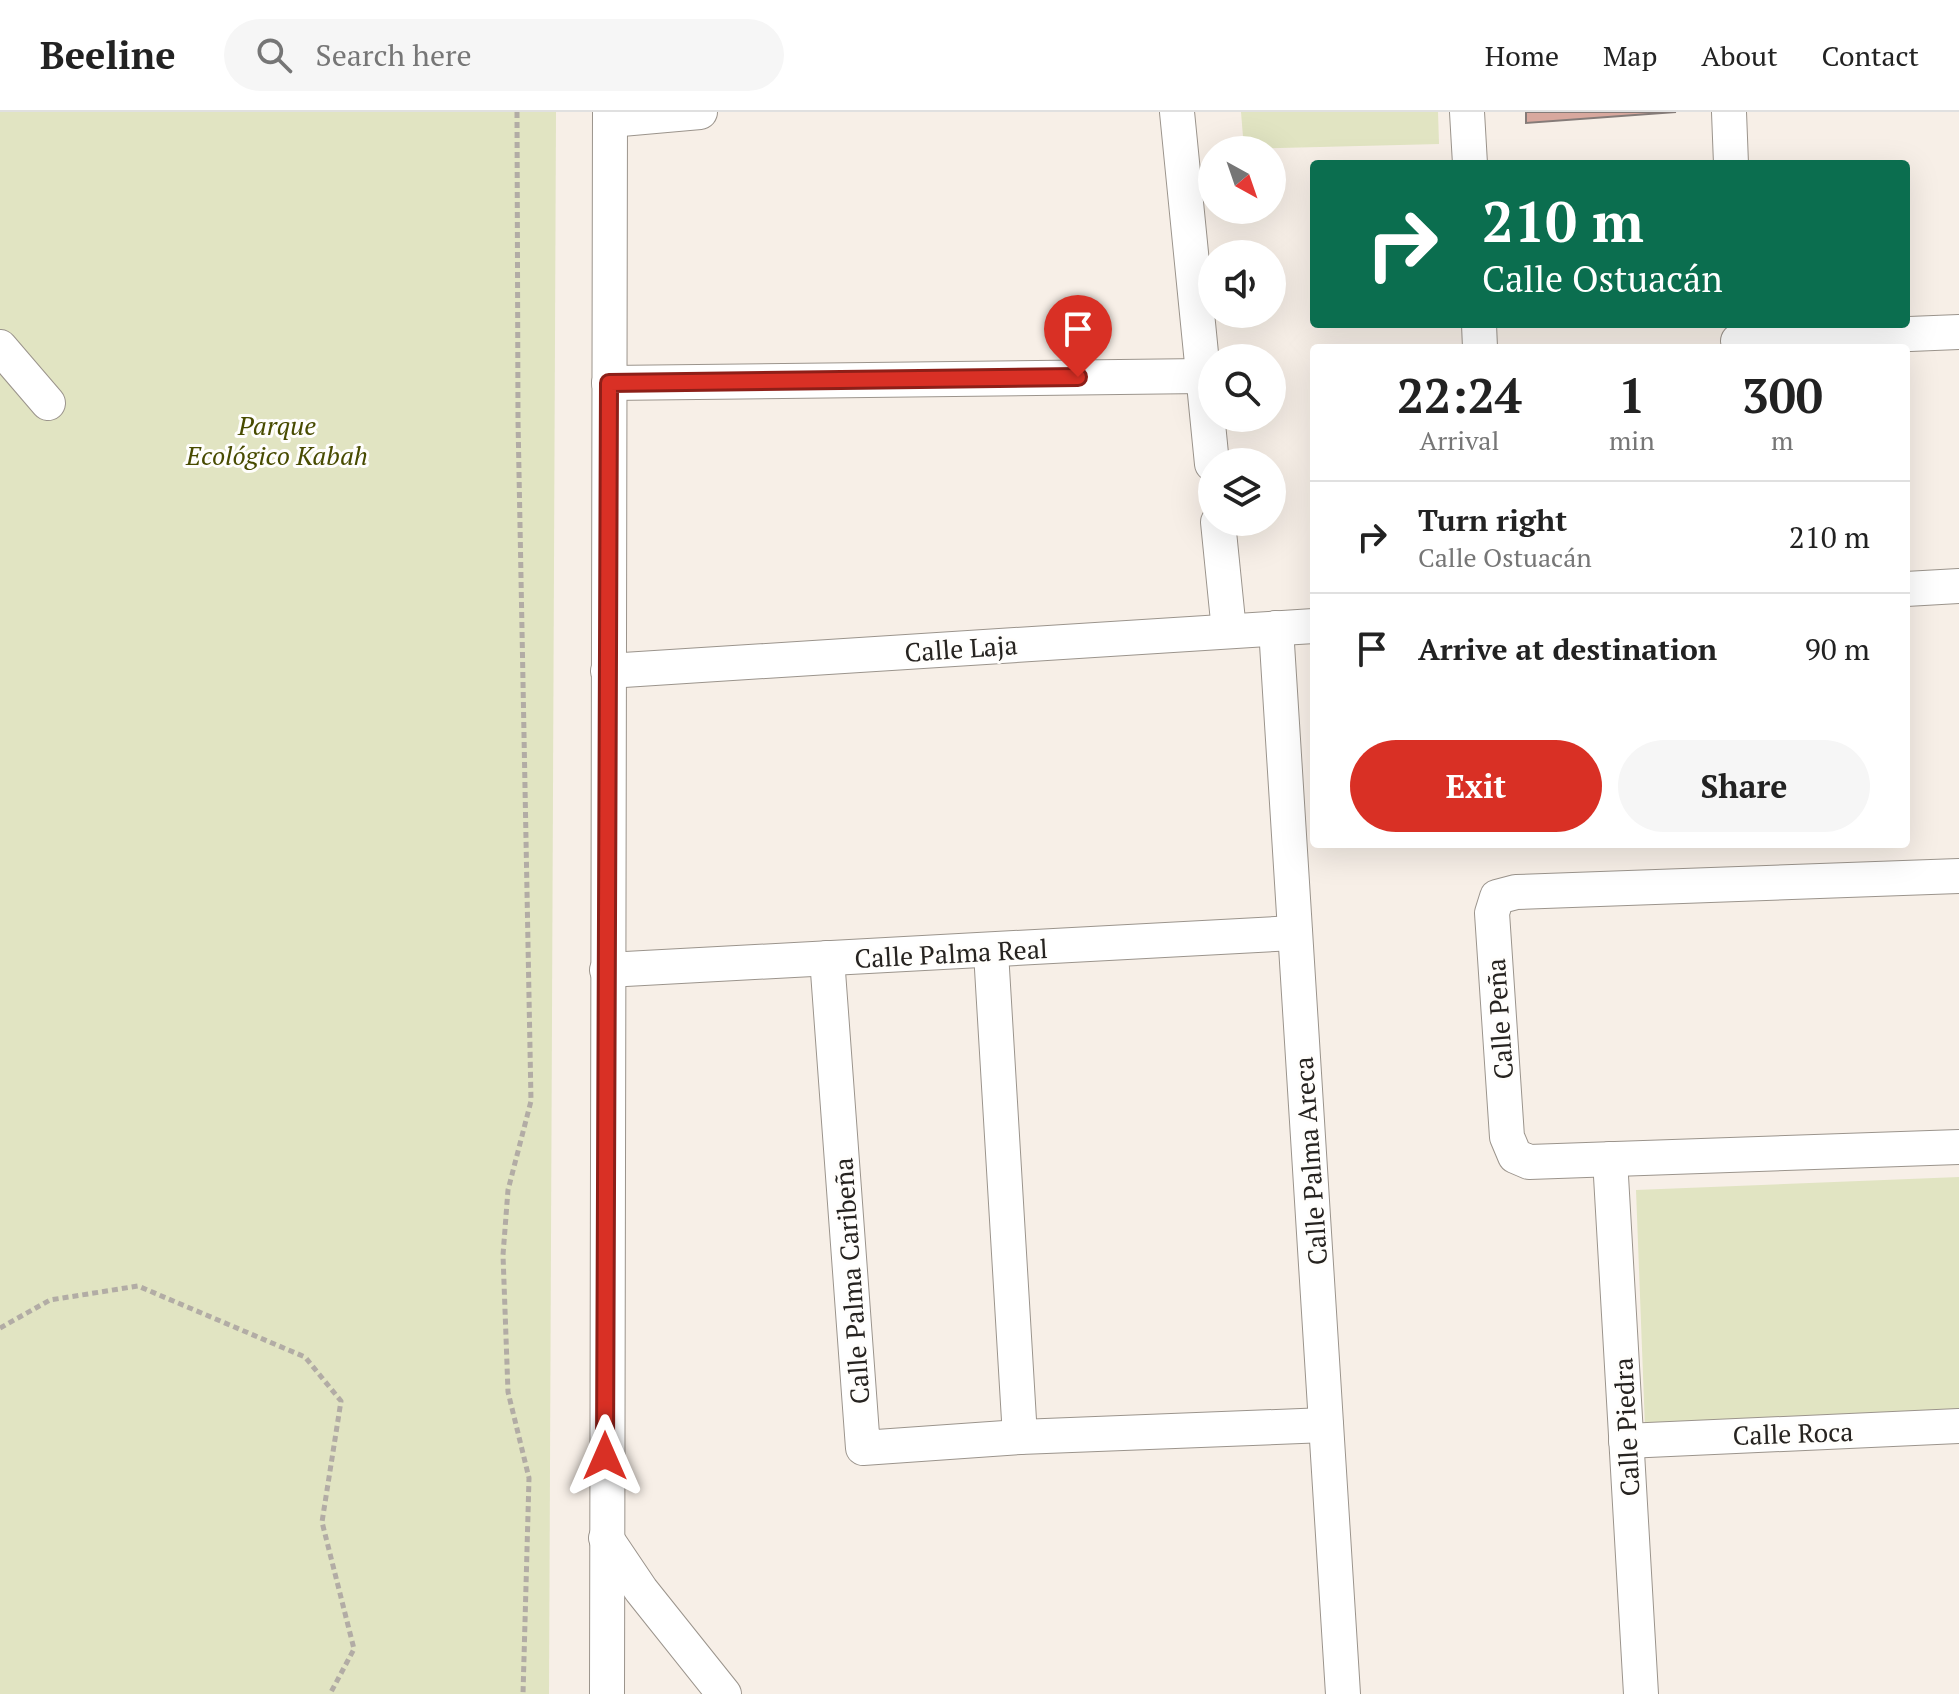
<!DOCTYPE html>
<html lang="en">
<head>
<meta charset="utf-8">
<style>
  :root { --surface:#fff; --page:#f6f6f6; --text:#222; --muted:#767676; --line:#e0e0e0; --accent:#d93025 }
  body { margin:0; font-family:"PT Serif",serif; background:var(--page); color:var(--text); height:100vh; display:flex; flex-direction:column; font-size:30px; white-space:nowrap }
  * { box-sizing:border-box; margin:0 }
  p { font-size:26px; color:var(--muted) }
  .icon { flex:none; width:44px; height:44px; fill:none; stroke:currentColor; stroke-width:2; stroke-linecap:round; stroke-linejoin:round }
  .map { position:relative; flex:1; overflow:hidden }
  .side { position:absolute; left:1310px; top:232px; width:600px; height:504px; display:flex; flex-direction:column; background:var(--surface); border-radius:8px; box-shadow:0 8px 32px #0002 }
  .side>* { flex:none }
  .guide { position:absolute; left:1310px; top:48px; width:600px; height:168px; border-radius:8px; box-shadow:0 8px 32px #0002; background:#0b6e4f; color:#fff; overflow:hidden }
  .needle { width:52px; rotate:140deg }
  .controls { position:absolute; left:1198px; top:24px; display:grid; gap:16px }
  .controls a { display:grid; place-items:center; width:88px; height:88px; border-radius:50%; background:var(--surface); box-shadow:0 8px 32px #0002; font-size:40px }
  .pin { position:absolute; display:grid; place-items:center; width:68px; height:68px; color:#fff; margin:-82px -34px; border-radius:50% 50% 50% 0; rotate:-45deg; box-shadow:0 0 8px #0007 }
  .pin .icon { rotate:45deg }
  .me { position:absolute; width:88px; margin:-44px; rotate:0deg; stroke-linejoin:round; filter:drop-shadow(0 0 6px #0008) }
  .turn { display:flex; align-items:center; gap:28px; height:168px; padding:0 40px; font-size:36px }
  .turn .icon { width:104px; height:104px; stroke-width:2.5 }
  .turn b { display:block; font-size:56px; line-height:68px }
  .eta { display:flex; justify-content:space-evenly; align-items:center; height:136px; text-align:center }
  .eta b { font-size:48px; font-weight:600; line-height:56px }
  .cta { display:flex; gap:16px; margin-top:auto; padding:16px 40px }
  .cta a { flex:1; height:92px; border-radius:48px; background:var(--accent); color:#fff; font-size:32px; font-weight:600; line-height:92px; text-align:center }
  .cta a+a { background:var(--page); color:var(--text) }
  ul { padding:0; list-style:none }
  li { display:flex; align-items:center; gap:24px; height:112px; padding:0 40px; border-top:2px solid var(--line) }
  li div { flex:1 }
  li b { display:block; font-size:30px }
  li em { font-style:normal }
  header { display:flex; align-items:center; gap:48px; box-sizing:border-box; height:112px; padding:0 40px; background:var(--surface); border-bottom:2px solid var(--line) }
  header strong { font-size:38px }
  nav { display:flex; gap:44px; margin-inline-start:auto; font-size:28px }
  .search { width:560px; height:72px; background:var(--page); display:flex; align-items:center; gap:20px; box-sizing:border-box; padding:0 28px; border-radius:44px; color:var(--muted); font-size:30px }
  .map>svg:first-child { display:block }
</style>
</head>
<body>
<header>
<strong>Beeline</strong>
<div class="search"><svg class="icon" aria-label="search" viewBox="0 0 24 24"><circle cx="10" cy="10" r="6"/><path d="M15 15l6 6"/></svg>Search here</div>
<nav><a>Home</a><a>Map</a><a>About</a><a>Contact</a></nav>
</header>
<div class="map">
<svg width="1959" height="1582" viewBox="0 0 1959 1582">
  <rect width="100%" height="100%" fill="#f7efe7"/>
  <!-- green -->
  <g fill="#e1e4c2">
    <polygon points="0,0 556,0 549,1582 0,1582"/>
    <polygon points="1241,0 1438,0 1439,32 1244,37"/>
    <polygon points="1959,1065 1959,1303 1645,1316 1636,1078"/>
  </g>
  <!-- building -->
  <polygon fill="#d8a89e" stroke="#857b78" stroke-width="2" points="1526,0 1676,0 1526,11"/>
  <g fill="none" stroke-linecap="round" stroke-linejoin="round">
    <defs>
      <g id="minor">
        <polyline points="1177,0 1212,352"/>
        <polyline points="1467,0 1470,52"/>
        <polyline points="1729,0 1731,52"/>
        <polyline points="610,8 700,0"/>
        <polyline points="1479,212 1480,236"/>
        <polyline points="1738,229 1959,220"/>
        <polyline points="0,235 48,291"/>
        <polyline points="609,271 1203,264"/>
        <polyline points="1218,410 1229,519"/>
        <polyline points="1906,477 1959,474"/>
        <polyline points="1276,516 1343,1582"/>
        <polyline points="608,559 1314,514"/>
        <polyline points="1959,764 1516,780 1497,785 1492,801 1507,1025 1515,1044 1529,1050 1959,1035"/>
        <polyline points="991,840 1020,1325"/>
        <polyline points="827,846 863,1336 1020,1325 1326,1313"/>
        <polyline points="607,858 1295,821"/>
        <polyline points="1610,1047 1641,1582"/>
        <polyline points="1626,1329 1959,1314"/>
        <polyline points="606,1426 641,1478 724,1582"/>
        <polyline points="607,1582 610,0"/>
      </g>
    </defs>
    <!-- minor casing -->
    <use href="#minor" stroke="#9b948c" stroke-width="36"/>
    <!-- path -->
    <g stroke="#b2aca5" stroke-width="5" stroke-dasharray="6 4" stroke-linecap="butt">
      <polyline points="517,0 518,308 531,989 508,1078 503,1143 508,1280 529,1366 523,1582"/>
      <polyline points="0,1216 50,1188 138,1174 305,1245 341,1289 322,1410 354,1537 330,1582"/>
    </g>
    <!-- minor -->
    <use href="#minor" stroke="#fff" stroke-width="34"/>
  </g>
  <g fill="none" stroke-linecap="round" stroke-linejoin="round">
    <defs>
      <polyline id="route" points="605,1344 609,271 1078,265"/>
    </defs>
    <!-- route casing -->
    <use href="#route" stroke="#8d1f18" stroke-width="20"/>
    <!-- route -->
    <use href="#route" stroke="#d93025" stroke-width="14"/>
  </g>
  <g text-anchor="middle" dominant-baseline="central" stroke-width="6" stroke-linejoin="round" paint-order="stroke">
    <!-- park labels -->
    <g font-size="26" font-style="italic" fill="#484b00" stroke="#fffefc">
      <text x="277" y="313">Parque<tspan x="277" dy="30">Ecológico Kabah</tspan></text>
    </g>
    <!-- street labels -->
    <g font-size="26" fill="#262320" stroke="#fffefc">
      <text transform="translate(961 536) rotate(-4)">Calle Laja</text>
      <text transform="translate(951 841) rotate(-3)">Calle Palma Real</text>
      <text transform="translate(1499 907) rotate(-94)">Calle Peña</text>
      <text transform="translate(1310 1049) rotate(-94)">Calle Palma Areca</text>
      <text transform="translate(851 1169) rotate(-94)">Calle Palma Caribeña</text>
      <text transform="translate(1626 1315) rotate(-93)">Calle Piedra</text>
      <text transform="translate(1793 1321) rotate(-2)">Calle Roca</text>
    </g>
  </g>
</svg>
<div class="controls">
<a><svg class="needle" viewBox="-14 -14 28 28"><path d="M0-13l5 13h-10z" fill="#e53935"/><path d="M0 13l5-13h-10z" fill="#767676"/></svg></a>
<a><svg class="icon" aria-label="sound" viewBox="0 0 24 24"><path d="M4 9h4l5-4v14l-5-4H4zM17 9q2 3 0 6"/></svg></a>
<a><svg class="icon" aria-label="search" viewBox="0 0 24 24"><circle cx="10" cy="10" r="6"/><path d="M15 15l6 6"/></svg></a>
<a><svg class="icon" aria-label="layers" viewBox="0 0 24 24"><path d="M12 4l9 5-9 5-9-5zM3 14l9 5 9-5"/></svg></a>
</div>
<div class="pin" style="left:1078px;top:265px;background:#d93025"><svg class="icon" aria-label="arrive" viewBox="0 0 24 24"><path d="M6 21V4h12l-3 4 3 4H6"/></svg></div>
<svg class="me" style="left:605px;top:1344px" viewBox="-20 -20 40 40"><path d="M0-17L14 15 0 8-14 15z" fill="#d93025" stroke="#fff" stroke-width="4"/></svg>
<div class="guide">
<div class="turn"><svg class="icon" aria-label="right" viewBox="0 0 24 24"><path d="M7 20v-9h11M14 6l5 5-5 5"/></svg><div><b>210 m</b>Calle Ostuacán</div></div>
</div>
<section class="side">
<div class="eta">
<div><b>22:24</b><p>Arrival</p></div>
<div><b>1</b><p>min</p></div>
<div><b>300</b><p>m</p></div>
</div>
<ul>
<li><svg class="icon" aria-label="right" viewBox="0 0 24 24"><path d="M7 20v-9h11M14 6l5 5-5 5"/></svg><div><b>Turn right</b><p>Calle Ostuacán</p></div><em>210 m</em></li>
<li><svg class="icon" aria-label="arrive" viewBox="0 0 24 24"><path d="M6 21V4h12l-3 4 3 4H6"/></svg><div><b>Arrive at destination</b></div><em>90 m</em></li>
</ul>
<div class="cta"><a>Exit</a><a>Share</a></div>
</section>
</div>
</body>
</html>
